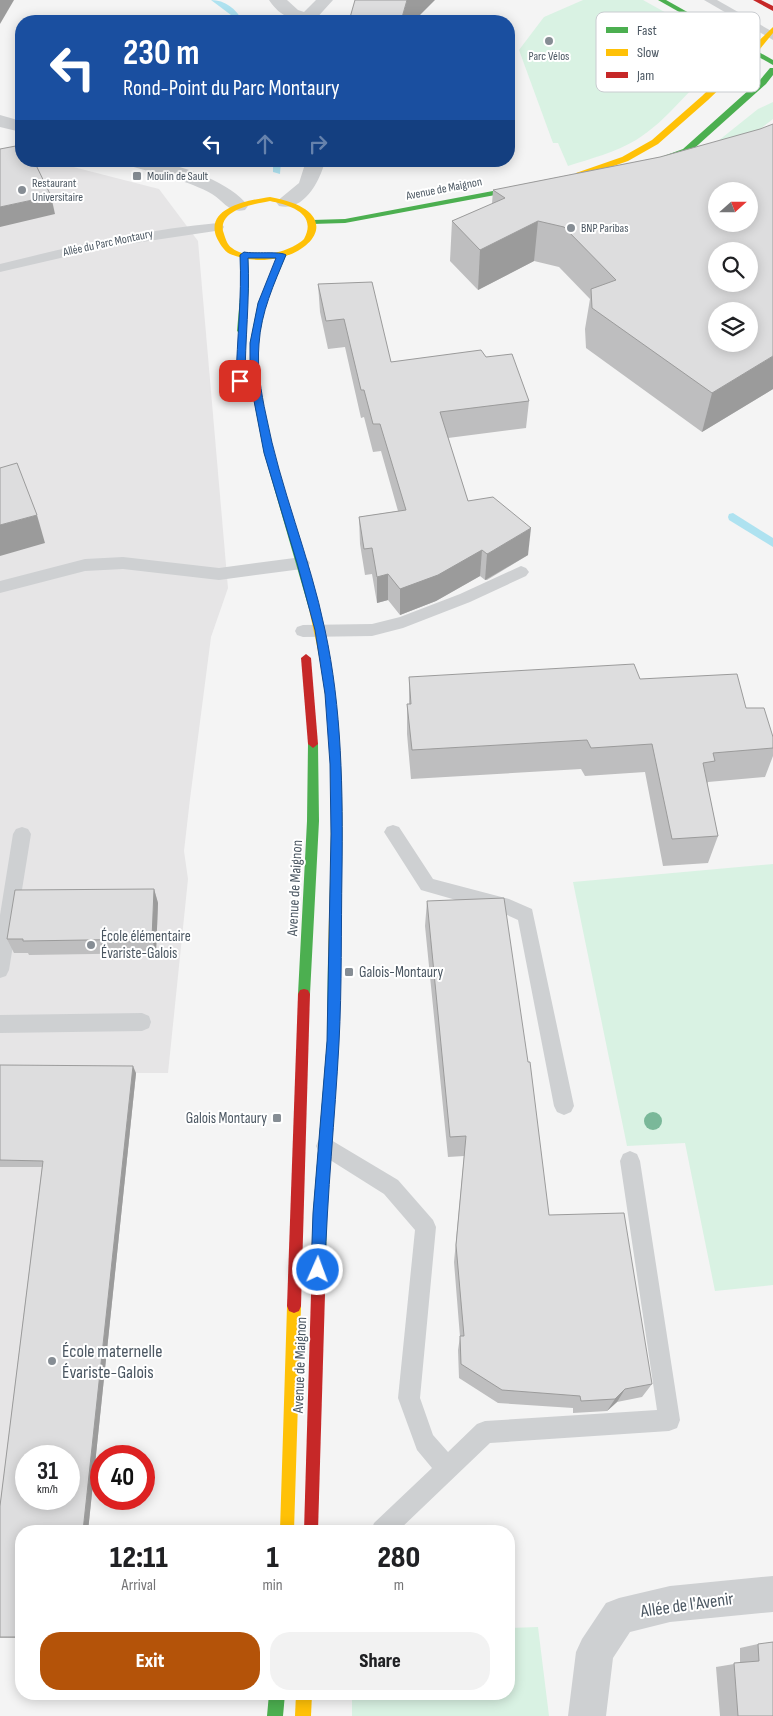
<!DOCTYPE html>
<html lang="en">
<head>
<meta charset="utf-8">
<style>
  :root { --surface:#fff; --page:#f2f2f2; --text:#202124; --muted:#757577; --accent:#b45309 }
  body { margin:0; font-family:"Sofia Sans Condensed",sans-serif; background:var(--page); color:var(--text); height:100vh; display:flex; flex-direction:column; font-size:19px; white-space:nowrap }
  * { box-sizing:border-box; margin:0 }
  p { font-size:16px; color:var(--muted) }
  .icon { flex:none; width:28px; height:28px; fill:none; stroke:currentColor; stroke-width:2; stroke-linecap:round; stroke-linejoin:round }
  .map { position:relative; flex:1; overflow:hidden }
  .sheet { position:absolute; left:15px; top:1525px; width:500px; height:175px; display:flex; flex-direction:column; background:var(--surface); border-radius:20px; box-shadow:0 2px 12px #0003 }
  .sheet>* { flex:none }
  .hud { position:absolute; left:15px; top:15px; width:500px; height:152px; border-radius:20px; box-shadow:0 2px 12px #0003; background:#1a4fa0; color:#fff; overflow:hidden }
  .needle { width:32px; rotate:69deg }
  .tools { position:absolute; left:708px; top:182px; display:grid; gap:10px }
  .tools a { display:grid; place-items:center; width:50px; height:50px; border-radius:50%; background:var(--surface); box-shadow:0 2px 12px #0003; font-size:25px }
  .speed { position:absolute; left:15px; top:1445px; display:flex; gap:10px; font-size:25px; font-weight:700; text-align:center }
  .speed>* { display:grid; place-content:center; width:65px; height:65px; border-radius:50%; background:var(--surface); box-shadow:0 2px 12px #0003; line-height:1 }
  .speed small { font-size:12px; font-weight:400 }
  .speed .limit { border:8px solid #d22; background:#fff; color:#111 }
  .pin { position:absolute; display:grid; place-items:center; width:42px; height:42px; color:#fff; margin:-21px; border-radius:10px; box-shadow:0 2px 8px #0006 }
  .me { position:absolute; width:55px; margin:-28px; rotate:2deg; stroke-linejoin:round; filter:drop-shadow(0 0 4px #0008) }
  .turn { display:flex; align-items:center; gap:18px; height:105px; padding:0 25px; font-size:22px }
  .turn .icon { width:65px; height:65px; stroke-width:2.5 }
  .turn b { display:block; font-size:35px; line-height:42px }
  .lanes { display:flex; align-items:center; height:48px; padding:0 25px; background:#0003; justify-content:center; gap:25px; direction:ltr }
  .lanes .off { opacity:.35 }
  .eta { display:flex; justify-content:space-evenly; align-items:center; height:85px; text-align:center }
  .eta b { font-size:30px; font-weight:800; line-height:35px }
  .action { display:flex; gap:10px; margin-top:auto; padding:10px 25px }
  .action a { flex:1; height:58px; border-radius:20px; background:var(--accent); color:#fff; font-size:20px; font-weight:800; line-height:58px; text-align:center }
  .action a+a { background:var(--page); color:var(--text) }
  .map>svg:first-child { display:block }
</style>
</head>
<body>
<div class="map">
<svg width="773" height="1716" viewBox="0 0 773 1716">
  <rect width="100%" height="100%" fill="#f4f4f4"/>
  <!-- education -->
  <path fill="#e6e5e6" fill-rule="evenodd" d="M0 150 21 161H50L159 189 198 241 228 588 211 637 190 799 184 851 188 879 168 1073H136L87 1531H21L0 1577ZM26 1456H69V1499H26Z"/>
  <!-- green -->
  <g fill="#d9f2e3">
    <path d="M583 0H643L704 34 718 45 722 55V63C690 85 669 120 636 140 616 152 590 159 568 166L558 143H553L519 50 544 17Z"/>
    <polygon points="773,102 773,119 750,137 703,153 758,109"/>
    <polygon points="773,864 773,1285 715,1291 685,1143 627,1146 573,882"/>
    <polygon points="538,1627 549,1716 352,1716 352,1694 509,1694 509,1628"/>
  </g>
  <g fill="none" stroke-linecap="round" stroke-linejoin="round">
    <!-- stream -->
    <g fill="#aee2f0" fill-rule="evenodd">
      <path d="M211 0C225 0 236 9 243 21H235L231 15Z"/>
      <polygon points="273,161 281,161 280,174 273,172"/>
      <polygon points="733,513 773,538 773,547 729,520 728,517 729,514"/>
    </g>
    <!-- lane -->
    <g fill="#ced0d2" fill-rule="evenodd">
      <polygon points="704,0 717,0 773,32 773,40"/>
      <path d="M218 223 222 224 224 227 222 230 108 247 0 272V264C72 246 144 230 218 223Z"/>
      <polygon points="123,557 219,568 302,557 307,559 310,563 307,567 302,569 219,580 123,569 85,571 0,593 0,581 85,559"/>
      <polygon points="521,566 526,568 529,572 526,576 470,602 403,628 372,636 303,637 297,635 295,631 297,627 303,625 372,624 400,617 460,594"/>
      <polygon points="393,825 399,827 433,879 509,899 532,909 574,1106 571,1112 564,1115 557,1112 554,1106 518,920 505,914 421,890 384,832 387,827"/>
      <polygon points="22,827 28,829 31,834 9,970 6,976 0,978 0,915 13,834 16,829"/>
      <polygon points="142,1013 149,1016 151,1022 149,1028 142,1031 0,1033 0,1015"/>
      <polygon points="326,1137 398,1180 433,1220 436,1227 420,1398 433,1435 448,1452 477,1424 485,1421 657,1410 620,1161 623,1154 630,1151 637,1154 640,1161 680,1420 677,1428 669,1431 490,1443 398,1531 371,1531 374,1523 432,1468 417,1450 398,1398 415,1230 384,1194 319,1153 316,1146 319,1139"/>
    </g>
    <!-- street -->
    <g fill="#ced0d2" fill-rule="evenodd">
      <path d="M269 0H287L298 10 304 12 316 0H333L314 21C294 21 281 18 269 0Z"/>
      <polygon points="0,115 21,121 21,132 0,127"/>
      <path d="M125 161C135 161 146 160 156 161 183 166 232 183 248 206L245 210C229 214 224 201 212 194 190 181 153 173 127 165Z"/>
      <path d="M306 161H325C320 181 304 212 279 206L276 202 299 183Z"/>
      <polygon points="773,1576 773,1612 670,1622 630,1632 613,1658 606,1716 568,1716 576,1652 582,1639 606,1603 619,1598 670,1586"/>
    </g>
    <!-- fast -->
    <g fill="#4caf50" fill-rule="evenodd">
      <polygon points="658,0 666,0 773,60 773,65"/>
      <polygon points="770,68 773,68 773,75 766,84 689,153 656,165 650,165 650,161 683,149 760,80"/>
      <polygon points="530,184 533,184 533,188 345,223 312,224 308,222 312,220 345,219"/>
      <polygon points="244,252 248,255 249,286 245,331 241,334 237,331 241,286 240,255"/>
      <polygon points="282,252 286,255 266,303 258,343 258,381 274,453 319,609 314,613 309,609 264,453 250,381 250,343 258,303 278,255"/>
      <polygon points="313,740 318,744 319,821 310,994 308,998 304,999 300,998 298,994 307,821 308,744"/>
      <polygon points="334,951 338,952 340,956 339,1041 327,1213 325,1294 323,1299 318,1301 313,1299 311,1294 313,1213 327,1041 328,956 330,952"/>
      <polygon points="269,1694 285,1694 283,1716 267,1716"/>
    </g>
    <!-- slow -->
    <g fill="#ffc107" fill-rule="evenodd">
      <polygon points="773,27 773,33 756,54 708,100 658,144 628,161 582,177 576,177 576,173 622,157 652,140 702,96"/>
      <path d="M270 197C366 214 293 280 230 254 224 251 219 243 216 236 206 207 250 200 270 197ZM270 201C289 205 318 213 304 239 290 253 249 262 232 248 227 245 225 237 223 231 219 209 255 204 270 201Z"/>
      <path d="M314 605 319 609C325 637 332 666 335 695 346 781 342 869 340 956L338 960 334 961 330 960 328 956C330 869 335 781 325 695 322 666 315 637 309 609Z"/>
      <polygon points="294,1299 299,1301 301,1306 294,1531 280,1531 287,1306 289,1301"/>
      <polygon points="296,1694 312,1694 311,1716 295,1716"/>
    </g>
    <!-- jam -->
    <g fill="#c62828" fill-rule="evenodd">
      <polygon points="753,0 761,0 773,6 773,11"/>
      <polygon points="306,654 311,658 318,744 313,748 308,744 301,658"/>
      <polygon points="304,989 308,990 310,994 301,1306 299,1311 294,1313 289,1311 287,1306 298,994 300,990"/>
      <polygon points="318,1287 323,1289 325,1294 318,1531 304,1531 311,1294 313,1289"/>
    </g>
  </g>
  <!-- trees -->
  <circle fill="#7ab899" cx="653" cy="1121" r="9"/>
  <!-- wall -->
  <g fill="#bebebf">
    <polygon points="660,157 773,389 702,432 586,348 585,329 590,299 559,267 534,261 478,290 450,261 452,221 492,204 493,190"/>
    <polygon points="318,284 391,362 486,357 529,401 526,428 448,438 468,501 528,555 487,580 485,580 480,576 436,601 400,615 388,600 377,603 372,574 365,575 360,544 359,517 398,511 381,451 373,452 364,417 361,418 345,347 328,349 320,312"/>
    <polygon points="409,677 640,679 746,708 773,737 773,756 765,777 708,782 707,784 718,836 708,863 663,866 645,772 585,776 581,769 411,779 407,734 407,704 409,704"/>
    <polygon points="154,889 158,903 156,953 29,955 28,953 14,953 7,939"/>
    <polygon points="427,901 549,1215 652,1384 642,1397 617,1402 607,1411 573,1413 573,1408 498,1403 459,1378 458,1350 460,1337 454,1262 464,1156 448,1157 425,926"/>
    <polygon points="0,1065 136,1073 88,1531 21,1531 21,1638 0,1638 0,1506 42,1167 0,1167"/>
    <polygon points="758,1644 773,1716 720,1716 716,1667 740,1663 740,1648"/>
  </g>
  <!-- shaded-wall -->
  <g fill="#9b9b9b">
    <polygon points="0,0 14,0 0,24"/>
    <polygon points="407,0 435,0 414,21 401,21"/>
    <polygon points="51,196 55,214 0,227 0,207"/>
    <polygon points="538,221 534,261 478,290 480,250"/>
    <polygon points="773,356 773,389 702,432 712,393"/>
    <polygon points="37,515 45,543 0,556 0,525"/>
    <polygon points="531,528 528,555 485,580 487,554"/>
    <polygon points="482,550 480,576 436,601 400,615 400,589"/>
    <polygon points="388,574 388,600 377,603 377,577"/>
    <polygon points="154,889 158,903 156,953 152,939"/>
    <polygon points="133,1066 136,1073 88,1531 83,1531"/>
    <polygon points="625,1389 617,1402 607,1411 615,1399"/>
  </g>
  <!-- building -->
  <g fill="#ddddde" stroke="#9b9b9b" fill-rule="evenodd">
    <polygon points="355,0 407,0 401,21 349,21"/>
    <path d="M773 124V356L712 393 592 308 591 289 616 280 564 227 538 221 480 250 452 221 505 198 493 190 660 157 760 129ZM716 191H749V224H716ZM716 251H749V284H716ZM716 311H749V344H716Z"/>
    <polygon points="21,145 21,161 34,161 51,196 0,207 0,149"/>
    <polygon points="372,282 391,362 481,350 486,357 512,354 529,401 440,412 468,501 493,497 531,528 489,553 487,554 482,550 438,575 400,589 388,574 377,577 372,548 364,549 359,517 406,510 380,424 373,424 364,390 361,390 344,319 326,321 318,284"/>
    <polygon points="17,463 37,515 0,525 0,468"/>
    <polygon points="634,664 640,679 737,674 746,708 764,708 773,737 773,748 713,753 715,761 703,763 718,836 672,839 652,744 591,748 587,740 412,750 407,704 411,704 409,677"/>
    <polygon points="154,889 152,939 23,941 23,939 7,939 15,890"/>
    <polygon points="504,898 528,1062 530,1062 549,1215 624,1213 652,1384 625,1389 615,1399 581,1401 580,1396 502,1390 461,1364 460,1336 464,1336 456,1245 466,1136 450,1137 427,901"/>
    <path d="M0 1065 133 1066 83 1531H21V1637H0V1506L43 1161 0 1160ZM26 1456H69V1499H26Z"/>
    <polygon points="773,1642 773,1716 738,1716 734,1663 759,1661 758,1644"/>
  </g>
  <!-- route -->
  <path fill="#1a73e8" stroke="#114b97" d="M244 252C254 254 281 251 286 255 274 284 261 312 259 344 257 368 261 392 266 415 280 488 310 557 325 630 342 708 343 792 342 872 341 929 342 986 339 1043 335 1118 327 1194 325 1270L323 1275 318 1276 313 1275 311 1270 313 1213 327 1041 331 834 330 764 325 694 315 630 297 563 264 453 250 380V343L258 303 276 258H248C250 299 245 340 245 381L240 384 236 381C237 339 242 297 240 255Z"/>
  <!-- markers -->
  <g fill="#868d94" stroke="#fff" stroke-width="2">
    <circle cx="549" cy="41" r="5"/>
    <rect x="132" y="171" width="10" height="10" rx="2.5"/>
    <circle cx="22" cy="190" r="5"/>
    <circle cx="571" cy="228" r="5"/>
    <circle cx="91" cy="945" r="5"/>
    <rect x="344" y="967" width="10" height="10" rx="2.5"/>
    <rect x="272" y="1113" width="10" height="10" rx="2.5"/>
    <circle cx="52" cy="1361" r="5"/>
  </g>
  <g text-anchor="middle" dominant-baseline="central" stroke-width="4" stroke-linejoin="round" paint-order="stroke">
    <!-- far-poi labels -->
    <g font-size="12" fill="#4a5661" stroke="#fff" text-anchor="start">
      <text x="549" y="56" text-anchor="middle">Parc Vélos</text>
      <text x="147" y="176">Moulin de Sault</text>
      <text x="32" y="183">Restaurant<tspan x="32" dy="14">Universitaire</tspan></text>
      <text x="581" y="228">BNP Paribas</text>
    </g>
    <!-- far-street labels -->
    <g font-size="12" fill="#4a5661" stroke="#fff">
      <text transform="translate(444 189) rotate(-11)">Avenue de Maignon</text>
      <text transform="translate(108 243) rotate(-12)">Allée du Parc Montaury</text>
    </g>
    <!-- street labels -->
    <g font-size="15" fill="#4a5661" stroke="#fff">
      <text transform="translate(295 888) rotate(-87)">Avenue de Maignon</text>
      <text transform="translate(300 1365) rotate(-88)">Avenue de Maignon</text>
    </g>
    <!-- poi labels -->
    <g font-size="15" fill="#4a5661" stroke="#fff" text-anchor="start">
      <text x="101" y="936">École élémentaire<tspan x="101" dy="17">Évariste-Galois</tspan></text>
      <text x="359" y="972">Galois-Montaury</text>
      <text x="267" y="1118" text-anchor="end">Galois Montaury</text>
    </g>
    <!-- near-poi labels -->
    <g font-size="18" fill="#4a5661" stroke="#fff" text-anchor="start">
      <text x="62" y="1351">École maternelle<tspan x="62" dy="21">Évariste-Galois</tspan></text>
    </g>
    <!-- near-street labels -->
    <g font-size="18" fill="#4a5661" stroke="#fff">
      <text transform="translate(687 1605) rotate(-8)">Allée de l'Avenir</text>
    </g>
  </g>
  <!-- legend -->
  <rect x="596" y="12" width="164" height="80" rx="8" fill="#fff" stroke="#c9ccd0" stroke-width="1"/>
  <rect x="606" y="27" width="22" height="6" fill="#4caf50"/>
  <rect x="606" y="49" width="22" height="7" fill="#ffc107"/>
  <rect x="606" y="72" width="22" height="6" fill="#c62828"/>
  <g font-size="14" fill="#4a5661">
    <text x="637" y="35">Fast</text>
    <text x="637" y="57">Slow</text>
    <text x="637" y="80">Jam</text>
  </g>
</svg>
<div class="tools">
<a><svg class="needle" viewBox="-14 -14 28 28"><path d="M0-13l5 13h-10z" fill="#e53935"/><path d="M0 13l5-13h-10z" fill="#757577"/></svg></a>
<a><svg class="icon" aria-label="search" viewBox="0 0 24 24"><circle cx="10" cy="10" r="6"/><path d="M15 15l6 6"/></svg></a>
<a><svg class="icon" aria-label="layers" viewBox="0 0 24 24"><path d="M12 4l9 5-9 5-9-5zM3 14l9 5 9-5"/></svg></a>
</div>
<div class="speed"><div>31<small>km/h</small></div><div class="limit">40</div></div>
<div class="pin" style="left:240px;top:381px;background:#d93025"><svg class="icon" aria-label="arrive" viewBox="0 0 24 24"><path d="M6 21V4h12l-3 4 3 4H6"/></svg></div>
<svg class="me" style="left:318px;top:1270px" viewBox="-20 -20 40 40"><circle r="17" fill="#1a73e8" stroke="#fff" stroke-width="3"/><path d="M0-11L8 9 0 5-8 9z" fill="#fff"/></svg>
<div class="hud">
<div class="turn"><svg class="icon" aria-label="left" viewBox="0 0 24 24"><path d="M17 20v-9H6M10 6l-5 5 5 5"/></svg><div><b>230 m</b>Rond-Point du Parc Montaury</div></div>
<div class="lanes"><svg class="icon" aria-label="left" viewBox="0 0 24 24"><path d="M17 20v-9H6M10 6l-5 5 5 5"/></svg><svg class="icon off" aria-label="ahead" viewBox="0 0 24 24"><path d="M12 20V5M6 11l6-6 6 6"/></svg><svg class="icon off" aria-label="right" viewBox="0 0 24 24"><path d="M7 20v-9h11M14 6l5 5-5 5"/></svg></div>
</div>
<section class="sheet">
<div class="eta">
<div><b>12:11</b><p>Arrival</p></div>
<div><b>1</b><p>min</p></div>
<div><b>280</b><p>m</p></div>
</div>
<div class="action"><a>Exit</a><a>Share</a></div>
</section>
</div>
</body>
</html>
